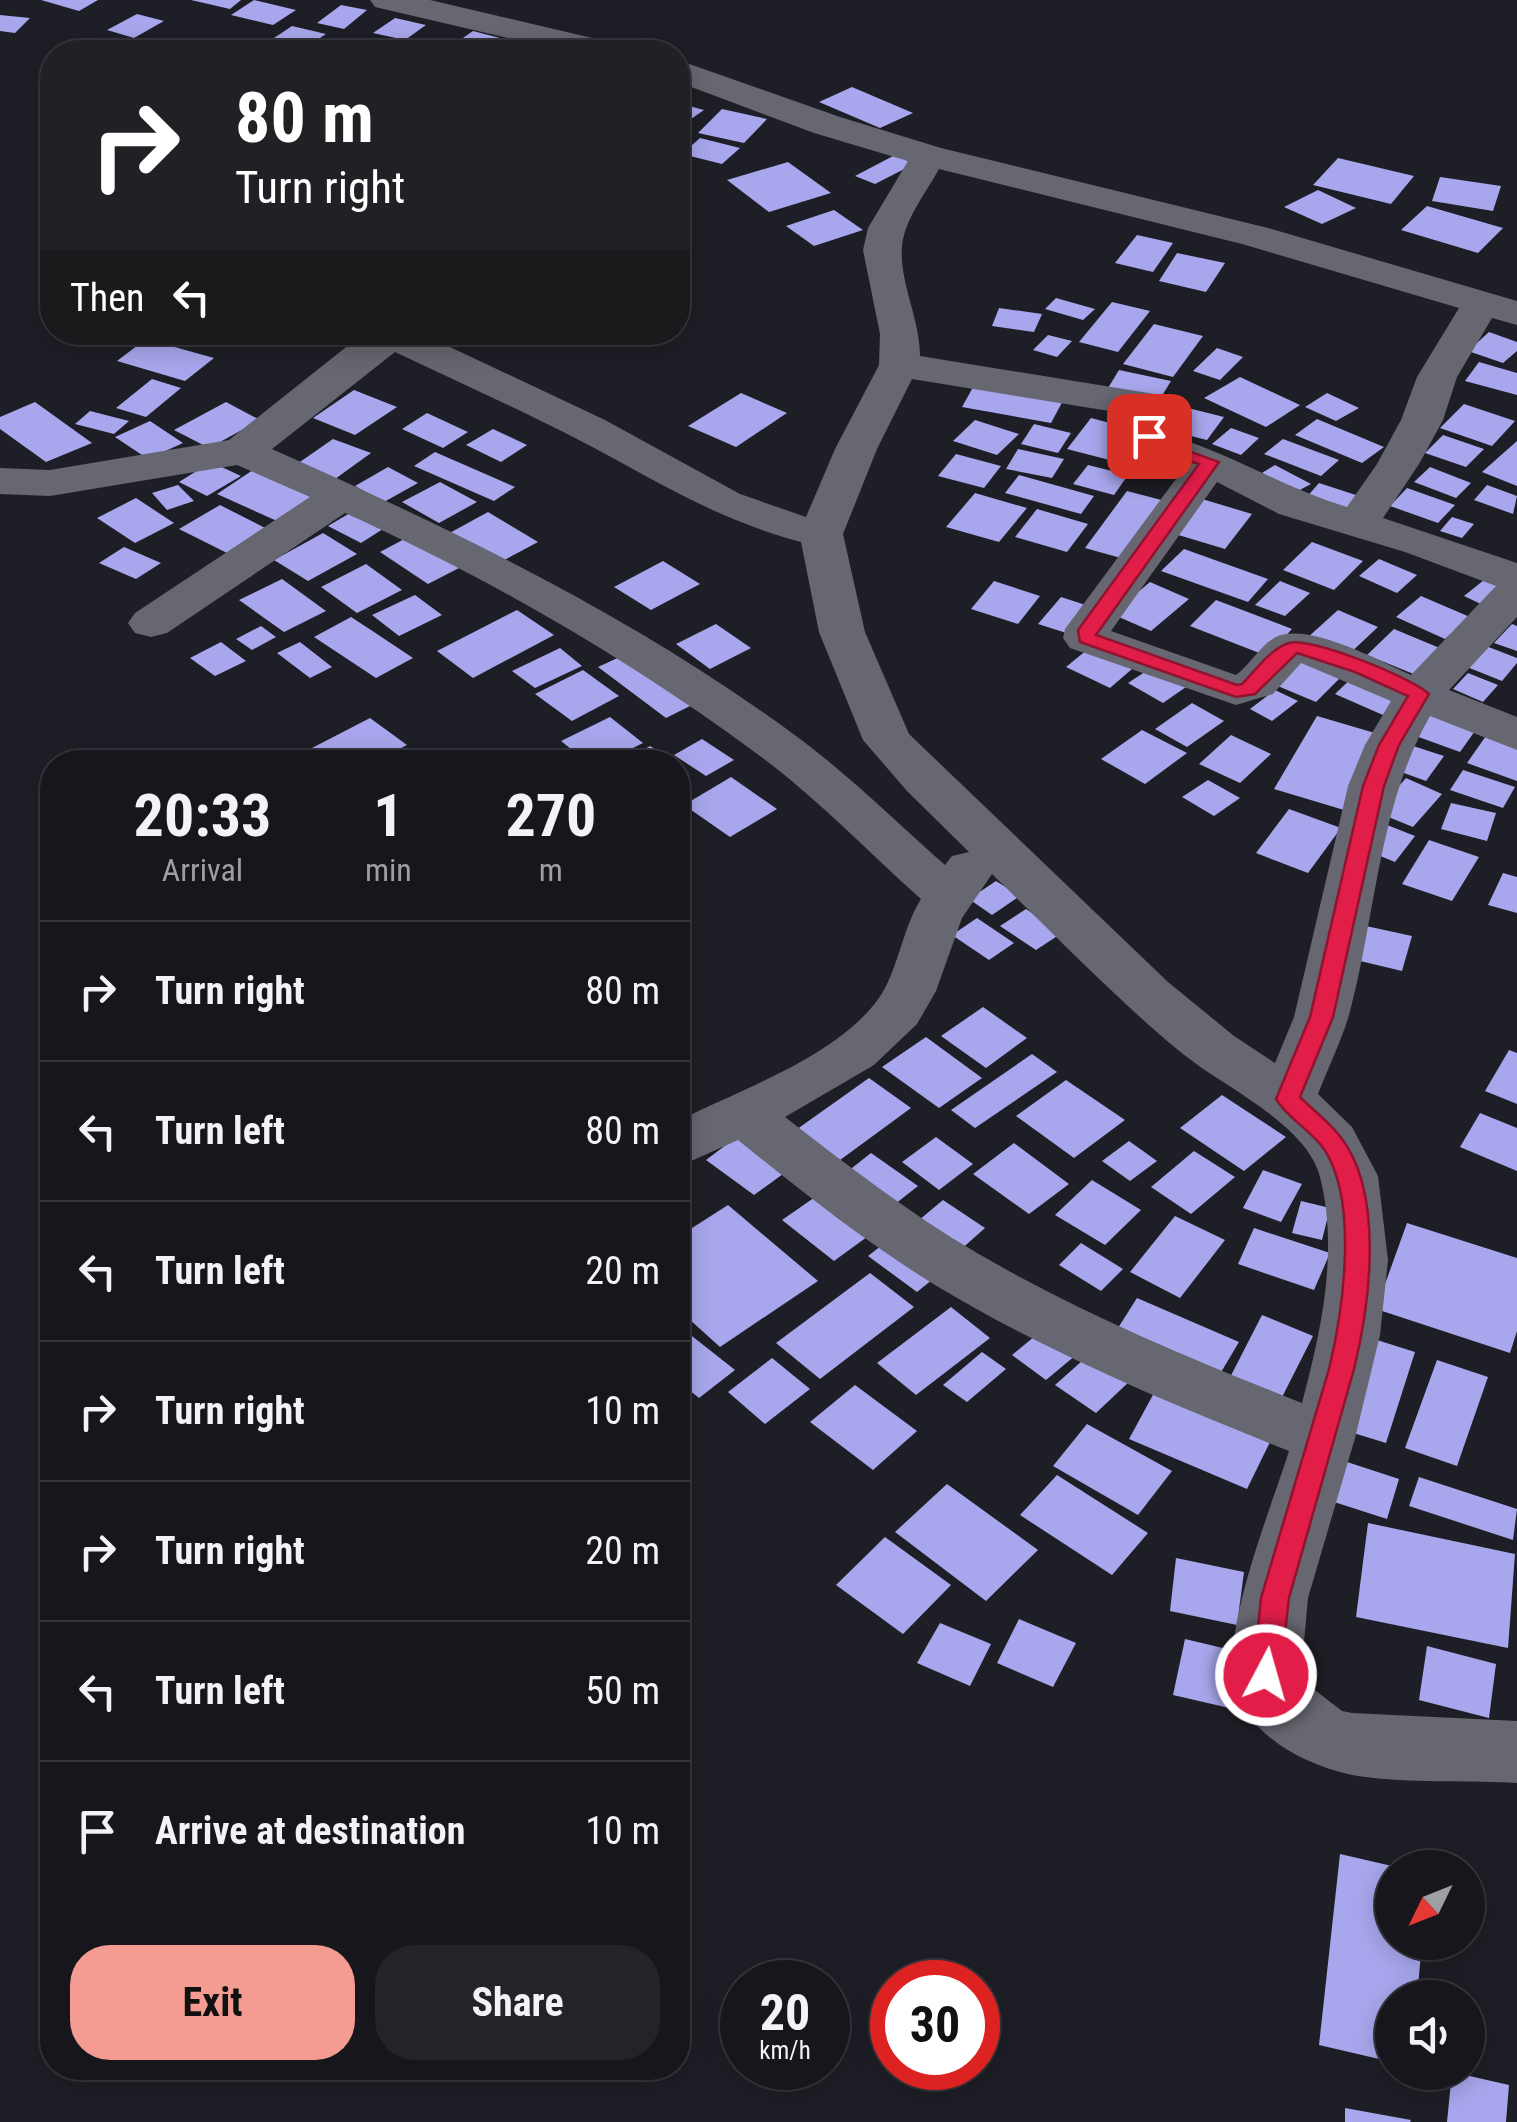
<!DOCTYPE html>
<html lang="en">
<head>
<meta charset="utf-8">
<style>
  :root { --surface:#16161c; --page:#232329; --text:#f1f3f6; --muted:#9e9fa3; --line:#35353b; --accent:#f59c92 }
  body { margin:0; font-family:"Roboto Condensed",sans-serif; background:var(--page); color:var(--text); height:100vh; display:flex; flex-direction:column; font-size:38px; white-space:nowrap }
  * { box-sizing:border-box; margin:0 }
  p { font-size:32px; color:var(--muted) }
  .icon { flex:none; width:55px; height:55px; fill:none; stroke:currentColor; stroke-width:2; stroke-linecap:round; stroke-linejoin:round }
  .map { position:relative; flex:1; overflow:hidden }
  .side { position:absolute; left:40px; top:750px; width:650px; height:1330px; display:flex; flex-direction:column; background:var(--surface); border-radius:40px; box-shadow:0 5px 25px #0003,0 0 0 2px var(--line) }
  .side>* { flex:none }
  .banner { position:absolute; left:40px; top:40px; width:650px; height:305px; border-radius:40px; box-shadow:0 5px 25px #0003,0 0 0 2px var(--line); background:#202124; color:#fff; overflow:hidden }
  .needle { width:65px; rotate:227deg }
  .buttons { position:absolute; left:1375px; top:1850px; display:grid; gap:20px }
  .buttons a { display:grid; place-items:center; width:110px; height:110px; border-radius:50%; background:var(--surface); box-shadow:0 5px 25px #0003,0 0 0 2px var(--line); font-size:50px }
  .speed { position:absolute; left:720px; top:1960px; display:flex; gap:20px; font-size:50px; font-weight:700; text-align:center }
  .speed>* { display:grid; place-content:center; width:130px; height:130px; border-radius:50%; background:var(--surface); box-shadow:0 5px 25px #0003,0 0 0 2px var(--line); line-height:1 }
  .speed small { font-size:25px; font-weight:400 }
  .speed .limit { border:15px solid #d22; background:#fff; color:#111 }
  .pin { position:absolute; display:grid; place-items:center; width:85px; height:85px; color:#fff; margin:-42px; border-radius:20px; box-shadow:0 5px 15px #0006 }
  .me { position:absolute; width:110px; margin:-55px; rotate:6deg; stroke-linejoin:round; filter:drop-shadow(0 0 8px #0008) }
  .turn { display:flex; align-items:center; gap:35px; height:210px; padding:0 30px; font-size:45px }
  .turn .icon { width:130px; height:130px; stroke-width:2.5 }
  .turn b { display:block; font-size:70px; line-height:85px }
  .then { display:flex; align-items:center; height:95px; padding:0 30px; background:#0003; gap:20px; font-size:38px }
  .eta { display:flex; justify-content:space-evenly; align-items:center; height:170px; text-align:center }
  .eta b { font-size:60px; font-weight:700; line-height:70px }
  .cta { display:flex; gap:20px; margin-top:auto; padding:20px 30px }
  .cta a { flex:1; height:115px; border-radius:40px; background:var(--accent); color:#111; font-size:40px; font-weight:700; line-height:115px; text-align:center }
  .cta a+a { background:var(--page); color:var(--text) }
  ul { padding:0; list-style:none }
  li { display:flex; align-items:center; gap:30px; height:140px; padding:0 30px; border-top:2px solid var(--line) }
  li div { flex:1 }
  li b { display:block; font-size:38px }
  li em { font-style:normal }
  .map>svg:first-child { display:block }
</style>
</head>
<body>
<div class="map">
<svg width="1517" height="2122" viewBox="0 0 1517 2122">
  <rect width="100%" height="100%" fill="#1e1e26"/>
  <!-- building -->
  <g fill="#a8a7ed">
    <polygon points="41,0 98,0 79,11"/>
    <polygon points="191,0 241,0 230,9"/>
    <polygon points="254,0 296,10 273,25 231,15"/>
    <polygon points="341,5 367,10 344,29 317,23"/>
    <polygon points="137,14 164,21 134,38 107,30"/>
    <polygon points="0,15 30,18 15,33 0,31"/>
    <polygon points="395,18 426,25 405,40 373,33"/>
    <polygon points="292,26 326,34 308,46 274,38"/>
    <polygon points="473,31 500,38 479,52 450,47"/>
    <polygon points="519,39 572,51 572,52 506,49"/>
    <polygon points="371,42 404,51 403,52 354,52"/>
    <polygon points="852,87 913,113 880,128 819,102"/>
    <polygon points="678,103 704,110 678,128"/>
    <polygon points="722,109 767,119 744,143 698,133"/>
    <polygon points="700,138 740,148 722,164 682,154"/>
    <polygon points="895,155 914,164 875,184 855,176"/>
    <polygon points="1338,158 1414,176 1391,204 1313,185"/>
    <polygon points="788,162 831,193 769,212 727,180"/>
    <polygon points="1440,177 1501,186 1493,211 1432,201"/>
    <polygon points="1318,190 1356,208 1322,224 1284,207"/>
    <polygon points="1427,206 1503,228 1478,253 1401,230"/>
    <polygon points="834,210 863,230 814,246 786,226"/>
    <polygon points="1137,235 1173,243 1153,272 1115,263"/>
    <polygon points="1177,253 1225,263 1206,292 1159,281"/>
    <polygon points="1056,298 1095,309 1083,320 1045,309"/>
    <polygon points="1112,302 1150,311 1118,352 1079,342"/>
    <polygon points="999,308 1042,314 1034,332 992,326"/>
    <polygon points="1154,324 1203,336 1173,377 1123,364"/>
    <polygon points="1489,332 1517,342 1517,351 1503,363 1468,351"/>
    <polygon points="1048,335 1072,341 1057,357 1033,350"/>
    <polygon points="146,339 214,358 185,381 117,361"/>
    <polygon points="1217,348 1243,357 1220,380 1193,371"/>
    <polygon points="1479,362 1517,373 1517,395 1465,381"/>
    <polygon points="1119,370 1171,381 1160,399 1108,388"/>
    <polygon points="1240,377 1300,405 1266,427 1204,398"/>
    <polygon points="152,379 181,388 146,417 116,408"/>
    <polygon points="977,380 1065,397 1051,423 962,407"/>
    <polygon points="354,390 397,407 355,435 313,418"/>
    <polygon points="741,393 787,413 736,447 688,426"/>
    <polygon points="1327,393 1359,408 1336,421 1305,407"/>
    <polygon points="35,402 92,443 46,462 0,429 0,417"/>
    <polygon points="226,402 260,420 209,448 174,430"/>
    <polygon points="1464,404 1515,421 1492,446 1440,428"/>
    <polygon points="1188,408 1224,417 1207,440 1171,431"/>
    <polygon points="90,411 129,421 114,434 75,424"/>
    <polygon points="427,413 468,432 443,448 402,429"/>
    <polygon points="1091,418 1144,432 1121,463 1067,449"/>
    <polygon points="1317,419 1384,447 1362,463 1295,435"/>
    <polygon points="975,420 1019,434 997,455 953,441"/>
    <polygon points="150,421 183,443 148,459 115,437"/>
    <polygon points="1034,424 1071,433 1058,453 1021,444"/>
    <polygon points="1231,428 1259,438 1241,455 1212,444"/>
    <polygon points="493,429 527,445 501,462 466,445"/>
    <polygon points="1443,435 1484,449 1466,467 1425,453"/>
    <polygon points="333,439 371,453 335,479 297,464"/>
    <polygon points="1283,439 1339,460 1321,476 1264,454"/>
    <polygon points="1517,441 1517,486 1482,472"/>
    <polygon points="1018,449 1064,459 1052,478 1006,469"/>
    <polygon points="435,452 515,487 494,501 414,466"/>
    <polygon points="956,454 1001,466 984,488 938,476"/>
    <polygon points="211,462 241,476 207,496 179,482"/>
    <polygon points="1088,465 1128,475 1114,495 1073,484"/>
    <polygon points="1275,465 1311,484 1296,492 1262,473"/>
    <polygon points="388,467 418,483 384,502 355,486"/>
    <polygon points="1430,467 1471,483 1456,498 1414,482"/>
    <polygon points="253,470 313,496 277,521 217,494"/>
    <polygon points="1019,475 1094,496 1081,514 1005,493"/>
    <polygon points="440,482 477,502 439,523 402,502"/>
    <polygon points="1319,483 1362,497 1347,513 1305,499"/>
    <polygon points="178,485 194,501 167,510 152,493"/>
    <polygon points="1487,485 1517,496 1513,514 1474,500"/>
    <polygon points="1407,488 1455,505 1438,523 1390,506"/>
    <polygon points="1127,491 1169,502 1128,560 1085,548"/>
    <polygon points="975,493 1027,508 999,542 946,527"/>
    <polygon points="136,498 174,523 135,543 97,518"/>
    <polygon points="1202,499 1252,514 1225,549 1175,534"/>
    <polygon points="220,505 269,530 229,554 179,529"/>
    <polygon points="1037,509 1088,524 1067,552 1015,537"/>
    <polygon points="488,512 538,542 495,565 446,535"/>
    <polygon points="350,513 383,529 361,543 328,526"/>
    <polygon points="1452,517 1474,524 1462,538 1440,531"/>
    <polygon points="323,533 357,554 308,581 274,560"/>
    <polygon points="410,536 459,568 428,584 380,552"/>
    <polygon points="1312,542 1363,561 1334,590 1283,570"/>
    <polygon points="124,547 161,563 136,579 99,563"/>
    <polygon points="1184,549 1268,579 1248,602 1161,571"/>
    <polygon points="1379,559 1417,575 1397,593 1359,576"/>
    <polygon points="663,561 700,584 651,610 614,587"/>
    <polygon points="366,564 402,590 357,613 321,587"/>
    <polygon points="282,579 326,611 284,632 239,600"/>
    <polygon points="1484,580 1505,589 1485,606 1464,596"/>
    <polygon points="994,581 1040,596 1018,624 971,609"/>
    <polygon points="1280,581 1310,593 1285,616 1255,605"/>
    <polygon points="1150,582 1189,599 1151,631 1112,614"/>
    <polygon points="415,595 442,615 399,636 372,615"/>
    <polygon points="1421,596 1470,617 1445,639 1396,617"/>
    <polygon points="1061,597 1098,609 1076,636 1038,624"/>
    <polygon points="1216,600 1292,629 1267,656 1190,626"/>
    <polygon points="517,610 554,635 473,678 437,651"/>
    <polygon points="1338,610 1378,627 1347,656 1307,638"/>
    <polygon points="351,617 374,632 413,658 376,678 314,637"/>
    <polygon points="716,624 751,648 710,669 676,644"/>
    <polygon points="1512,624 1517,626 1517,651 1494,643"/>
    <polygon points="261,626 276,637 252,650 236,639"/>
    <polygon points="1394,629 1442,649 1416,675 1367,655"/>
    <polygon points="221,642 246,661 215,676 190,658"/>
    <polygon points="300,642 332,667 310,678 277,653"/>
    <polygon points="1486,646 1517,658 1517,663 1502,681 1467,667"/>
    <polygon points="560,648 582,666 535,688 512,671"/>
    <polygon points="1088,649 1132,669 1110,688 1066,667"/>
    <polygon points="626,654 694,704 666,718 598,667"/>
    <polygon points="1302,655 1346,672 1316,702 1273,684"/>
    <polygon points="1151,668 1186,687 1163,703 1128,683"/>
    <polygon points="583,670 619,696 572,721 535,694"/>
    <polygon points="1358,672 1406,692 1383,715 1335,694"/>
    <polygon points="1468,673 1498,685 1483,702 1453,689"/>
    <polygon points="1275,690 1298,701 1272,721 1250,709"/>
    <polygon points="1192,703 1224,721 1187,747 1155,729"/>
    <polygon points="1433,708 1480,724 1460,752 1413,735"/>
    <polygon points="1317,716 1385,736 1344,810 1274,789"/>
    <polygon points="610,717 643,743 605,762 587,762 561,741"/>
    <polygon points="370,718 407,745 374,762 330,762 312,748"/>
    <polygon points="1142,730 1187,753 1145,784 1101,759"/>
    <polygon points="1488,733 1517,743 1517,781 1467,763"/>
    <polygon points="1231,735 1271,754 1240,783 1199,764"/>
    <polygon points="702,739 734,760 706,776 674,755"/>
    <polygon points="1407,744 1444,756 1426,781 1390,768"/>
    <polygon points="650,746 676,762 622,762"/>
    <polygon points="1463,770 1515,787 1503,808 1450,790"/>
    <polygon points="731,777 777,809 730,837 684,805"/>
    <polygon points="1406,778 1442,794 1413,827 1376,812"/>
    <polygon points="1208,780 1240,798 1214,816 1182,797"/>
    <polygon points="1451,803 1496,813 1487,841 1441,829"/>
    <polygon points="1289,809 1341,828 1308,873 1256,853"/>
    <polygon points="1382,823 1415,836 1395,862 1363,849"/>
    <polygon points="1429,840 1479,857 1452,901 1402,884"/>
    <polygon points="1503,873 1517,877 1517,913 1488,905"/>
    <polygon points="996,881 1020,896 992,915 969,899"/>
    <polygon points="1026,909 1062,933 1036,950 1000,926"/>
    <polygon points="977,918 1014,943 989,960 952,935"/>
    <polygon points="1366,926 1412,936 1402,971 1356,960"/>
    <polygon points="983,1007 1027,1038 986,1068 941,1036"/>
    <polygon points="926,1037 982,1078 939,1108 882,1067"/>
    <polygon points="1509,1050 1517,1053 1517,1104 1485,1091"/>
    <polygon points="1032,1054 1057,1072 975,1128 951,1110"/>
    <polygon points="869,1078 911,1108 836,1163 793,1132"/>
    <polygon points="1066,1080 1125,1120 1074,1158 1016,1116"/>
    <polygon points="1222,1095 1286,1137 1244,1171 1180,1128"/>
    <polygon points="1480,1113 1517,1128 1517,1171 1460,1147"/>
    <polygon points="746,1130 794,1166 754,1195 706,1160"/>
    <polygon points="936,1137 973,1164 939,1190 902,1162"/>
    <polygon points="1129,1141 1157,1161 1130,1181 1102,1161"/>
    <polygon points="1014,1143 1069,1184 1029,1214 973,1174"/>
    <polygon points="1194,1151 1235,1177 1191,1214 1151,1187"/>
    <polygon points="871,1153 918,1186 885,1212 838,1179"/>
    <polygon points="1263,1170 1302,1184 1281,1222 1243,1208"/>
    <polygon points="1092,1180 1141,1210 1105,1245 1055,1215"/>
    <polygon points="831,1186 882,1226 834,1261 782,1220"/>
    <polygon points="943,1200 985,1228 949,1260 906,1231"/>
    <polygon points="1301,1201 1330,1208 1322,1240 1292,1233"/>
    <polygon points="728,1205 818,1281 720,1347 678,1309 678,1237"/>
    <polygon points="1175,1216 1225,1240 1180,1298 1130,1272"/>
    <polygon points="1407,1223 1517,1258 1517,1331 1510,1353 1376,1309"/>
    <polygon points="1254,1228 1330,1253 1314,1290 1238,1264"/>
    <polygon points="895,1235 943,1271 917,1292 868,1256"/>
    <polygon points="1081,1243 1123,1269 1101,1291 1059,1265"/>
    <polygon points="870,1273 914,1307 820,1379 776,1343"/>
    <polygon points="1137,1298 1239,1342 1214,1384 1111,1339"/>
    <polygon points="951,1307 990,1338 916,1395 877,1363"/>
    <polygon points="1262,1315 1313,1336 1275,1411 1223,1391"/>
    <polygon points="678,1325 735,1370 699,1398 678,1381"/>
    <polygon points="1041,1331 1076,1355 1046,1380 1012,1355"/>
    <polygon points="1377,1340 1415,1352 1386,1443 1347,1431"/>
    <polygon points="982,1352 1006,1369 967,1402 943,1385"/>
    <polygon points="1091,1353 1131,1380 1096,1413 1055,1385"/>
    <polygon points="772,1358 810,1389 765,1424 728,1392"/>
    <polygon points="1437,1360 1488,1377 1457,1466 1405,1448"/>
    <polygon points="855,1385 917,1431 873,1470 810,1422"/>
    <polygon points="1154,1393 1271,1440 1247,1489 1129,1439"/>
    <polygon points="1087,1424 1172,1471 1138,1515 1053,1466"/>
    <polygon points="1344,1461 1399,1479 1387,1519 1331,1501"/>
    <polygon points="1057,1475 1148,1533 1112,1575 1020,1515"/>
    <polygon points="1419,1477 1517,1509 1513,1540 1409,1506"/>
    <polygon points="947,1484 1038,1550 986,1601 895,1532"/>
    <polygon points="1368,1523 1515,1554 1508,1648 1356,1617"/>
    <polygon points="885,1537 951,1585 903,1634 836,1585"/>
    <polygon points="1176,1558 1244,1572 1237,1625 1170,1611"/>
    <polygon points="1019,1619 1076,1643 1053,1687 997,1663"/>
    <polygon points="940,1623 991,1644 970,1686 917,1663"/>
    <polygon points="1185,1639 1248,1654 1238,1710 1173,1695"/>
    <polygon points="1427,1646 1496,1664 1489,1718 1419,1700"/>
    <polygon points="1340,1854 1392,1866 1392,1942 1422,1942 1417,1998 1392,1998 1392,2062 1319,2045"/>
    <polygon points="1452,2072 1509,2085 1506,2122 1447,2122"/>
    <polygon points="1345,2108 1411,2120 1410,2122 1345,2122"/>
  </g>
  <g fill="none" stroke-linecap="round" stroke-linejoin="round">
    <!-- minor -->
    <g fill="#676771" fill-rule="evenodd">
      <polygon points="370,0 430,0 622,45 627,52 568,52 375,7"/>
      <path d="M678 60 840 117 941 148 1268 228 1517 301V325L1492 318 1457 377 1443 420 1419 464 1383 518 1517 563V617L1449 690 1517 717V750L1430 716C1378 807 1376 916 1349 1015 1341 1042 1328 1068 1318 1094L1352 1127 1378 1176 1388 1260 1380 1335 1355 1438 1308 1598 1301 1675 1303 1681 1342 1711 1352 1713 1517 1721V1783C1468 1780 1393 1784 1348 1774 1300 1763 1238 1730 1233 1674 1228 1613 1270 1511 1289 1451 1168 1403 1046 1352 935 1285 865 1242 801 1191 738 1140L678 1167V1121C739 1090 837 1057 879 998 898 971 902 929 921 899 868 852 817 798 760 756 632 661 491 579 345 513L167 633 151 637 135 633 128 623 135 613 310 497 237 465 50 496 0 494V468L50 470 229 440 365 332H418L605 420 740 494 806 517 835 449 879 365 880 334 863 250 868 228 908 161 814 133 678 82ZM939 169 1242 244 1459 308 1417 377 1401 420 1377 464 1347 507C1287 489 1235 456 1175 437L1171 434 1185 410 1173 397 920 356C920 319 899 281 902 247 904 220 926 193 939 169ZM395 352C456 381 517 408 577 439 656 480 712 518 801 542L819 632 863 740 907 791 969 852 952 856 945 865C896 822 848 774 796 736 633 616 454 530 272 449ZM912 379 1140 416 1128 436C1142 457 1161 460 1184 468L1065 629 1063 638 1070 648 1236 705 1273 694 1301 663 1391 701 1365 745 1348 786 1294 1017 1275 1063 1234 1036 1168 982 909 734 865 632 843 534 877 449ZM1217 482 1279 514 1405 552 1496 586 1411 675C1379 661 1309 622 1276 637 1261 644 1250 665 1236 675L1111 631ZM992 874C1037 918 1082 964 1129 1007 1151 1027 1174 1048 1199 1066 1236 1092 1309 1130 1320 1177 1339 1252 1321 1331 1302 1403 1191 1359 1080 1313 977 1253 909 1213 847 1165 785 1117L874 1065 917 1024 936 991 962 918Z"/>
    </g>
  </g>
  <!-- route -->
  <path fill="#e11d48" stroke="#92132f" stroke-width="2.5" d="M1149 431 1166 443 1219 462 1096 635 1237 685 1242 684C1256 670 1270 649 1289 643 1309 636 1413 678 1429 694L1399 745 1384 786 1333 1017 1300 1097C1313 1110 1328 1121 1339 1135 1385 1191 1370 1304 1354 1369L1289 1598 1280 1675 1276 1683 1266 1687 1257 1683 1253 1675 1261 1598 1329 1369C1343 1311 1359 1202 1324 1149 1311 1130 1288 1119 1276 1099L1310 1017 1363 786 1379 745 1408 696 1355 672 1297 653 1255 694 1236 697 1080 642 1078 630 1199 464 1153 450 1140 436Z"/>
</svg>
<div class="buttons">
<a><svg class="needle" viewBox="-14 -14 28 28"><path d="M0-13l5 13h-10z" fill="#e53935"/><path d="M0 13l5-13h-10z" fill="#9e9fa3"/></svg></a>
<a><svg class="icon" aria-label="sound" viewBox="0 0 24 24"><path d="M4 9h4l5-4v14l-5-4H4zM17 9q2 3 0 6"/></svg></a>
</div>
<div class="speed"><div>20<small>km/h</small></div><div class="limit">30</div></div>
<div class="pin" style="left:1149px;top:436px;background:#d93025"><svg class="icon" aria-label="arrive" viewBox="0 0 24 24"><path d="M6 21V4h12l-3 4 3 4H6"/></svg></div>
<svg class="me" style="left:1266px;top:1675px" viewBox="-20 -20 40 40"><circle r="17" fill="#e11d48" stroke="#fff" stroke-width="3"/><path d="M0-11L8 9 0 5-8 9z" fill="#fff"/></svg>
<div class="banner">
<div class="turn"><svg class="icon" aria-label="right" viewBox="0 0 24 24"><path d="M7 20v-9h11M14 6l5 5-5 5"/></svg><div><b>80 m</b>Turn right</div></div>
<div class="then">Then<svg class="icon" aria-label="left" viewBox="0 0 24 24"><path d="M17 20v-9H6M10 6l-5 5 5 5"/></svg></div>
</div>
<section class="side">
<div class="eta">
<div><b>20:33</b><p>Arrival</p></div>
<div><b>1</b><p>min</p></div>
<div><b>270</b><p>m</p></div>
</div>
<ul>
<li><svg class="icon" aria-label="right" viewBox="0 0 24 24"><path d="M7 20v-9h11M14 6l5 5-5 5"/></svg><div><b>Turn right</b></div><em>80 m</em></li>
<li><svg class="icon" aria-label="left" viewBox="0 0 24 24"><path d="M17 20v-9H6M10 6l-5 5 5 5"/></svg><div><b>Turn left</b></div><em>80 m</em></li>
<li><svg class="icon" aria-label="left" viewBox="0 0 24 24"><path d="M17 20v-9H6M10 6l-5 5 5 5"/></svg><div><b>Turn left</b></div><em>20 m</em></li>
<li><svg class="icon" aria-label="right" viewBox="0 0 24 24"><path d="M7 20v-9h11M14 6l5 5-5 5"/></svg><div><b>Turn right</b></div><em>10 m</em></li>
<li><svg class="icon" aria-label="right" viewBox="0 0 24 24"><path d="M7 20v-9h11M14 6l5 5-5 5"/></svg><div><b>Turn right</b></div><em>20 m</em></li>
<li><svg class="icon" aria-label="left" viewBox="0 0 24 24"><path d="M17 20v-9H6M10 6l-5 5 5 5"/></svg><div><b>Turn left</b></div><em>50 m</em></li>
<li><svg class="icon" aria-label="arrive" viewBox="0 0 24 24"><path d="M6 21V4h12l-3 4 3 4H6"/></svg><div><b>Arrive at destination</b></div><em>10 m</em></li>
</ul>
<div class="cta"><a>Exit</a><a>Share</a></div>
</section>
</div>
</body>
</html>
